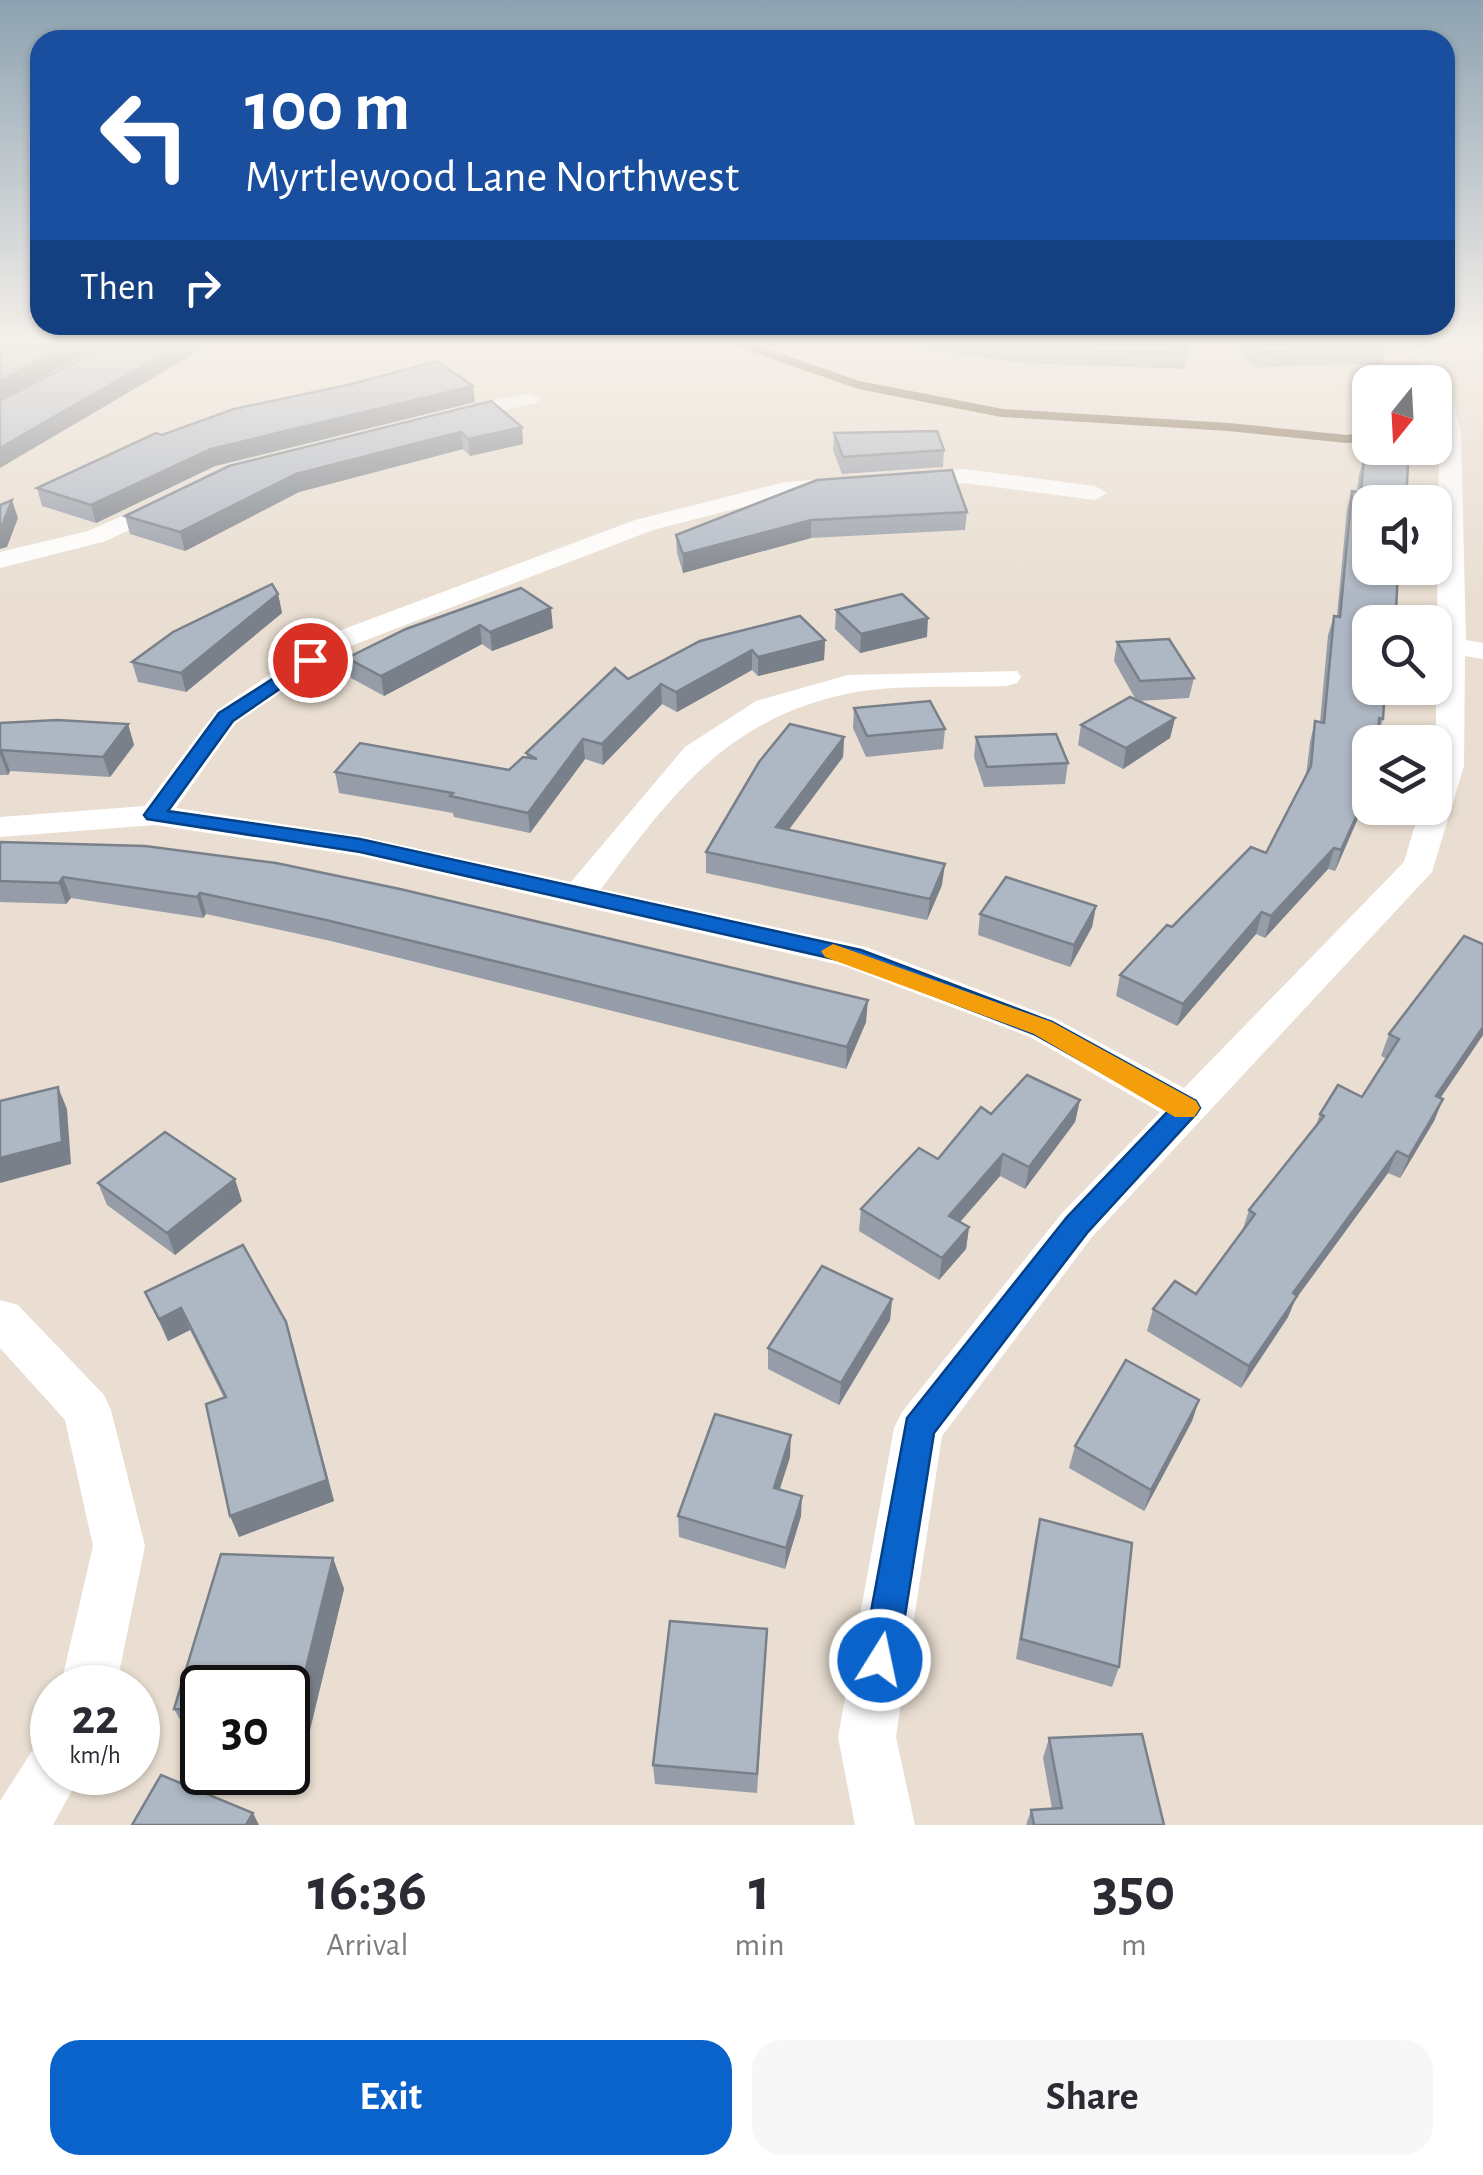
<!DOCTYPE html>
<html lang="en">
<head>
<meta charset="utf-8">
<style>
  :root { --surface:#fff; --page:#f7f7f7; --text:#2b2b33; --muted:#7c7c81; --accent:#0a62cb }
  body { margin:0; font-family:"Alegreya Sans",sans-serif; background:var(--page); color:var(--text); height:100vh; display:flex; flex-direction:column; font-size:38px; white-space:nowrap }
  * { box-sizing:border-box; margin:0 }
  p { font-size:32px; color:var(--muted) }
  .icon { flex:none; width:55px; height:55px; fill:none; stroke:currentColor; stroke-width:2; stroke-linecap:round; stroke-linejoin:round }
  .map { position:relative; height:1825px; overflow:hidden }
  .sheet { display:flex; flex-direction:column; background:var(--surface); flex:1 }
  .sheet>* { flex:none }
  .guide { position:absolute; left:30px; top:30px; width:1425px; height:305px; border-radius:30px; box-shadow:0 2px 8px #0004; background:#1a4fa0; color:#fff; overflow:hidden }
  .needle { width:65px; rotate:198deg }
  .buttons { position:absolute; left:1352px; top:365px; display:grid; gap:20px }
  .buttons a { display:grid; place-items:center; width:100px; height:100px; border-radius:20px; background:var(--surface); box-shadow:0 2px 8px #0004; font-size:50px }
  .speed { position:absolute; left:30px; top:1665px; display:flex; gap:20px; font-size:50px; font-weight:700; text-align:center }
  .speed>* { display:grid; place-content:center; width:130px; height:130px; border-radius:50%; background:var(--surface); box-shadow:0 2px 8px #0004; line-height:1 }
  .speed small { font-size:25px; font-weight:400 }
  .speed .limit { border:5px solid #111; border-radius:15px; background:#fff; color:#111 }
  .pin { position:absolute; display:grid; place-items:center; width:85px; height:85px; color:#fff; margin:-42px; border:5px solid #fff; border-radius:50%; box-shadow:0 2px 10px #0007 }
  .me { position:absolute; width:110px; margin:-55px; rotate:10deg; stroke-linejoin:round; filter:drop-shadow(0 0 8px #0008) }
  .turn { display:flex; align-items:center; gap:35px; height:210px; padding:0 50px; font-size:45px }
  .turn .icon { width:130px; height:130px; stroke-width:2.5 }
  .turn b { display:block; font-size:70px; line-height:85px }
  .then { display:flex; align-items:center; height:95px; padding:0 50px; background:#0003; gap:20px; font-size:38px }
  .eta { display:flex; justify-content:space-evenly; align-items:center; height:170px; text-align:center }
  .eta b { font-size:60px; font-weight:600; line-height:70px }
  .cta { display:flex; gap:20px; margin-top:auto; padding:20px 50px }
  .cta a { flex:1; height:115px; border-radius:30px; background:var(--accent); color:#fff; font-size:40px; font-weight:600; line-height:115px; text-align:center }
  .cta a+a { background:var(--page); color:var(--text) }
  .map>svg:first-child { display:block }
</style>
</head>
<body>
<div class="map">
<svg width="1483" height="1825" viewBox="0 0 1483 1825">
  <rect width="100%" height="100%" fill="#e9ded1"/>
  <g fill="none" stroke-linecap="round" stroke-linejoin="round">
    <!-- stream -->
    <polyline stroke="#786345" stroke-width="8" points="744,345 859,385 1002,413 1229,427 1347,439 1370,436"/>
    <!-- minor -->
    <g fill="#fff" fill-rule="evenodd">
      <path d="M1404 345H1425L1446 367 1461 433 1466 640 1483 643V659L1465 656 1464 766 1432 872 1092 1237 942 1436 896 1737 915 1825H855L838 1737 894 1428 902 1412 1062 1213 1160 1112 1030 1037 844 966 360 856 155 825 0 837V817L145 806 216 711 328 635 635 520 785 482 844 478 852 480 856 485 852 490 785 496 653 530 348 647 236 723 176 808 360 836 571 882 685 747 756 701 848 675 1017 671 1021 677 1017 683 1007 686C959 688 892 684 846 694 726 720 671 795 601 889L866 947 1056 1019 1184 1088 1404 862 1420 808H1435L1439 433 1435 382H1429L1426 369Z"/>
      <polygon points="529,393 540,399 536,403 452,422 441,416 444,411"/>
      <polygon points="964,469 1095,486 1107,493 1095,500 964,483 906,487 894,480 906,473"/>
      <polygon points="169,495 181,502 177,507 106,541 0,568 0,552 88,531"/>
      <polygon points="0,1300 18,1305 104,1395 111,1410 145,1546 116,1688 60,1688 93,1546 65,1420 0,1348"/>
      <polygon points="52,1743 52,1772 82,1772 53,1825 0,1825 0,1801 32,1751"/>
    </g>
  </g>
  <!-- wall -->
  <g fill="#969da9">
    <polygon points="923,345 1186,345 1187,353 1184,369 1022,363 923,349"/>
    <polygon points="1234,345 1383,345 1386,348 1382,364 1305,365 1256,368"/>
    <polygon points="491,401 522,427 523,444 470,456 463,449 299,492 185,551 130,534 125,516"/>
    <polygon points="475,402 215,466 96,523 42,506 37,488 162,435"/>
    <polygon points="834,433 944,450 943,467 842,474 833,450"/>
    <polygon points="1364,458 1370,568 1402,568 1398,582 1396,612 1393,622 1370,622 1383,719 1378,735 1370,742 1369,793 1335,871 1328,869 1265,938 1256,934 1177,1026 1116,996 1120,975 1172,927 1266,853 1306,775 1310,742 1315,721 1320,722 1328,635 1334,616 1337,616 1347,509 1352,491 1357,492 1359,475"/>
    <polygon points="817,480 967,512 965,530 811,538 683,573 677,553 676,535"/>
    <polygon points="521,588 553,628 492,651 482,644 384,696 351,678 347,658"/>
    <polygon points="278,594 282,613 186,692 138,682 132,662"/>
    <polygon points="836,610 927,637 860,653 835,629"/>
    <polygon points="825,640 824,660 758,676 752,670 677,712 662,704 603,765 585,759 530,833 454,817 453,813 339,793 335,772 509,770 527,757 526,753 700,641"/>
    <polygon points="1117,642 1194,678 1189,698 1138,701 1175,718 1170,738 1123,769 1078,745 1081,725 1136,700 1114,661"/>
    <polygon points="854,708 945,729 943,749 866,757 853,728"/>
    <polygon points="0,723 128,724 134,745 110,777 10,771 8,775 0,775"/>
    <polygon points="844,737 843,757 789,829 942,885 927,920 706,873 706,852"/>
    <polygon points="976,737 1068,763 1065,784 984,787 974,757"/>
    <polygon points="0,842 866,1022 846,1069 331,941 206,914 203,918 71,898 66,904 0,902"/>
    <polygon points="1096,906 1092,927 1070,967 978,935 980,914"/>
    <polygon points="1483,944 1483,1035 1440,1098 1443,1099 1434,1121 1400,1178 1388,1173 1295,1300 1288,1317 1241,1388 1147,1331 1153,1309 1196,1294 1242,1232 1249,1210 1315,1128 1320,1114 1362,1097 1387,1059 1381,1056 1389,1034"/>
    <polygon points="1080,1100 1075,1122 1025,1189 1000,1176 960,1222 969,1227 966,1249 939,1280 859,1231 861,1209 938,1159 991,1114"/>
    <polygon points="98,1183 242,1201 175,1255 107,1205"/>
    <polygon points="145,1292 293,1344 334,1501 239,1537 224,1398 190,1330 168,1341"/>
    <polygon points="892,1299 890,1320 839,1405 768,1369 768,1348"/>
    <polygon points="1199,1400 1192,1421 1144,1511 1069,1468 1075,1446"/>
    <polygon points="790,1457 780,1489 801,1516 785,1569 679,1537 678,1516"/>
    <polygon points="1040,1519 1119,1667 1112,1687 1016,1659 1035,1540"/>
    <polygon points="221,1554 333,1558 344,1589 307,1742 288,1741 288,1688 202,1688 202,1738 190,1737 174,1709"/>
    <polygon points="766,1649 757,1793 655,1784 653,1765"/>
    <polygon points="1049,1738 1164,1825 1026,1825 1031,1810 1052,1809 1043,1758"/>
  </g>
  <!-- shaded-wall -->
  <g fill="#7a8089">
    <polygon points="68,345 102,345 0,400 0,381"/>
    <polygon points="179,345 209,345 0,468 0,448"/>
    <polygon points="473,386 475,402 215,466 96,523 91,505 211,449"/>
    <polygon points="522,427 523,444 470,456 468,439"/>
    <polygon points="461,432 463,449 299,492 185,551 180,532 296,474"/>
    <polygon points="12,500 18,518 7,547 0,549 0,529"/>
    <polygon points="811,520 811,538 683,573 683,554"/>
    <polygon points="278,594 282,613 186,692 181,673"/>
    <polygon points="551,608 553,628 492,651 490,632"/>
    <polygon points="928,618 927,637 860,653 861,634"/>
    <polygon points="480,625 482,644 384,696 381,676"/>
    <polygon points="825,640 824,660 758,676 758,657"/>
    <polygon points="752,650 752,670 677,712 676,692"/>
    <polygon points="661,684 662,704 603,765 602,744"/>
    <polygon points="1175,718 1170,738 1123,769 1126,748"/>
    <polygon points="128,724 134,745 110,777 103,757"/>
    <polygon points="844,737 843,757 776,847 776,827"/>
    <polygon points="583,739 585,759 530,833 528,813"/>
    <polygon points="2,750 10,771 8,775 0,754"/>
    <polygon points="1370,786 1369,793 1335,871 1341,850"/>
    <polygon points="1334,848 1328,869 1265,938 1271,916"/>
    <polygon points="945,864 942,885 927,920 930,899"/>
    <polygon points="63,877 71,898 66,904 59,883"/>
    <polygon points="200,893 206,914 203,918 197,897"/>
    <polygon points="1096,906 1092,927 1070,967 1074,945"/>
    <polygon points="1262,912 1256,934 1177,1026 1183,1004"/>
    <polygon points="868,1000 866,1022 846,1069 847,1047"/>
    <polygon points="1483,1027 1483,1035 1427,1118 1436,1096"/>
    <polygon points="58,1087 67,1109 71,1164 0,1183 0,1158"/>
    <polygon points="1443,1099 1434,1121 1400,1178 1409,1157"/>
    <polygon points="1080,1100 1075,1122 1025,1189 1029,1167"/>
    <polygon points="1397,1151 1388,1173 1295,1300 1288,1317 1241,1388 1249,1366 1293,1293"/>
    <polygon points="1003,1154 1000,1176 946,1238 949,1216"/>
    <polygon points="235,1179 242,1201 175,1255 167,1233"/>
    <polygon points="969,1227 966,1249 939,1280 942,1258"/>
    <polygon points="892,1299 890,1320 839,1405 841,1383"/>
    <polygon points="181,1308 190,1330 168,1341 159,1319"/>
    <polygon points="286,1322 334,1501 239,1537 230,1516"/>
    <polygon points="1199,1400 1192,1421 1144,1511 1151,1490"/>
    <polygon points="791,1435 790,1457 773,1509 774,1488"/>
    <polygon points="802,1496 801,1516 785,1569 786,1548"/>
    <polygon points="333,1558 344,1589 307,1742 295,1713"/>
    <polygon points="253,1813 259,1825 246,1825"/>
  </g>
  <!-- building -->
  <g fill="#aeb7c4" stroke="#7a8089" stroke-width="2.5">
    <polygon points="8,345 68,345 0,381 0,349"/>
    <polygon points="108,345 179,345 0,448 0,401"/>
    <polygon points="1004,345 1186,345 1187,353 1023,348"/>
    <polygon points="1252,345 1383,345 1386,348 1309,349 1259,352"/>
    <polygon points="437,361 473,386 211,449 91,505 37,488 156,433 162,435 234,409 352,384"/>
    <polygon points="491,401 522,427 468,439 461,432 296,474 180,532 125,516 229,466"/>
    <polygon points="937,431 944,450 843,457 834,433"/>
    <polygon points="1364,458 1408,464 1406,502 1370,502 1370,568 1398,568 1396,612 1390,611 1389,622 1370,622 1370,688 1385,688 1383,719 1379,718 1378,742 1370,742 1370,786 1341,850 1334,848 1271,916 1262,912 1183,1004 1120,975 1167,925 1172,927 1251,847 1266,853 1311,766 1315,721 1324,723 1334,616 1340,617 1352,491 1361,493"/>
    <polygon points="952,470 967,512 811,520 683,554 676,535 817,480"/>
    <polygon points="12,500 1,528 0,529 0,505"/>
    <polygon points="272,584 278,594 181,673 132,662 173,632"/>
    <polygon points="521,588 551,608 490,632 480,625 381,676 347,658 406,629"/>
    <polygon points="902,594 928,618 861,634 836,610"/>
    <polygon points="800,616 825,640 758,657 752,650 676,692 661,684 602,744 583,739 528,813 450,796 453,793 335,772 360,743 509,770 523,757 537,759 526,753 615,668 628,679 700,641"/>
    <polygon points="1169,639 1194,678 1140,681 1117,642"/>
    <polygon points="1130,697 1175,718 1126,748 1081,725"/>
    <polygon points="930,701 945,729 867,736 854,708"/>
    <polygon points="57,720 128,724 103,757 2,750 0,754 0,723"/>
    <polygon points="790,724 844,737 776,827 945,864 930,899 706,852 759,762"/>
    <polygon points="1056,734 1068,763 987,767 976,737"/>
    <polygon points="0,842 145,846 276,863 400,889 868,1000 847,1047 326,920 200,893 197,897 63,877 59,883 0,881"/>
    <polygon points="1006,877 1096,906 1074,945 980,914"/>
    <polygon points="1464,936 1483,944 1483,1027 1436,1096 1443,1099 1409,1157 1397,1151 1293,1293 1297,1296 1249,1366 1153,1309 1175,1281 1196,1294 1255,1214 1249,1210 1324,1116 1320,1114 1338,1085 1362,1097 1399,1039 1389,1034"/>
    <polygon points="1027,1075 1080,1100 1029,1167 1003,1154 949,1216 969,1227 942,1258 861,1209 919,1148 938,1159 981,1107 991,1114"/>
    <polygon points="58,1087 62,1142 0,1158 0,1101"/>
    <polygon points="165,1132 235,1179 167,1233 98,1183"/>
    <polygon points="243,1245 286,1322 327,1480 230,1516 206,1404 226,1397 181,1308 159,1319 145,1292"/>
    <polygon points="822,1266 892,1299 841,1383 768,1348"/>
    <polygon points="1126,1360 1199,1400 1151,1490 1075,1446"/>
    <polygon points="715,1414 791,1435 774,1488 802,1496 786,1548 678,1516"/>
    <polygon points="1040,1519 1132,1543 1119,1667 1021,1639"/>
    <polygon points="221,1554 333,1558 295,1713 288,1713 288,1688 202,1688 202,1710 174,1709"/>
    <polygon points="670,1621 767,1629 757,1774 653,1765"/>
    <polygon points="1142,1734 1164,1825 1034,1825 1031,1810 1062,1808 1049,1738"/>
    <polygon points="161,1775 253,1813 246,1825 132,1825"/>
  </g>
  <!-- sky -->
  <linearGradient id="sky" x2="0" y2="1"><stop stop-color="#8da2b1"/><stop offset="0.57" stop-color="#f5f0ea"/><stop offset="1" stop-color="#f5f0ea" stop-opacity="0"/></linearGradient>
  <rect width="1483" height="600" fill="url(#sky)"/>
  <!-- route -->
  <polygon fill="#0a62cb" stroke="#064084" stroke-width="2.5" points="310,655 319,660 316,664 233,721 168,811 360,839 861,950 1052,1022 1196,1101 1200,1108 1196,1114 1087,1233 934,1433 898,1660 893,1672 880,1677 867,1672 862,1660 907,1418 1067,1217 1169,1110 1034,1034 847,962 360,852 147,819 144,815 219,713"/>
  <!-- slow -->
  <polygon fill="#f59e0b" points="833,944 1052,1022 1196,1101 1200,1108 1194,1117 1175,1117 1034,1034 825,957 821,951"/>
</svg>
<div class="buttons">
<a><svg class="needle" viewBox="-14 -14 28 28"><path d="M0-13l5 13h-10z" fill="#e53935"/><path d="M0 13l5-13h-10z" fill="#7c7c81"/></svg></a>
<a><svg class="icon" aria-label="sound" viewBox="0 0 24 24"><path d="M4 9h4l5-4v14l-5-4H4zM17 9q2 3 0 6"/></svg></a>
<a><svg class="icon" aria-label="search" viewBox="0 0 24 24"><circle cx="10" cy="10" r="6"/><path d="M15 15l6 6"/></svg></a>
<a><svg class="icon" aria-label="layers" viewBox="0 0 24 24"><path d="M12 4l9 5-9 5-9-5zM3 14l9 5 9-5"/></svg></a>
</div>
<div class="speed"><div>22<small>km/h</small></div><div class="limit">30</div></div>
<div class="pin" style="left:310px;top:660px;background:#d93025"><svg class="icon" aria-label="arrive" viewBox="0 0 24 24"><path d="M6 21V4h12l-3 4 3 4H6"/></svg></div>
<svg class="me" style="left:880px;top:1660px" viewBox="-20 -20 40 40"><circle r="17" fill="#0a62cb" stroke="#fff" stroke-width="3"/><path d="M0-11L8 9 0 5-8 9z" fill="#fff"/></svg>
<div class="guide">
<div class="turn"><svg class="icon" aria-label="left" viewBox="0 0 24 24"><path d="M17 20v-9H6M10 6l-5 5 5 5"/></svg><div><b>100 m</b>Myrtlewood Lane Northwest</div></div>
<div class="then">Then<svg class="icon" aria-label="right" viewBox="0 0 24 24"><path d="M7 20v-9h11M14 6l5 5-5 5"/></svg></div>
</div>
</div>
<section class="sheet">
<div class="eta">
<div><b>16:36</b><p>Arrival</p></div>
<div><b>1</b><p>min</p></div>
<div><b>350</b><p>m</p></div>
</div>
<div class="cta"><a>Exit</a><a>Share</a></div>
</section>
</body>
</html>
